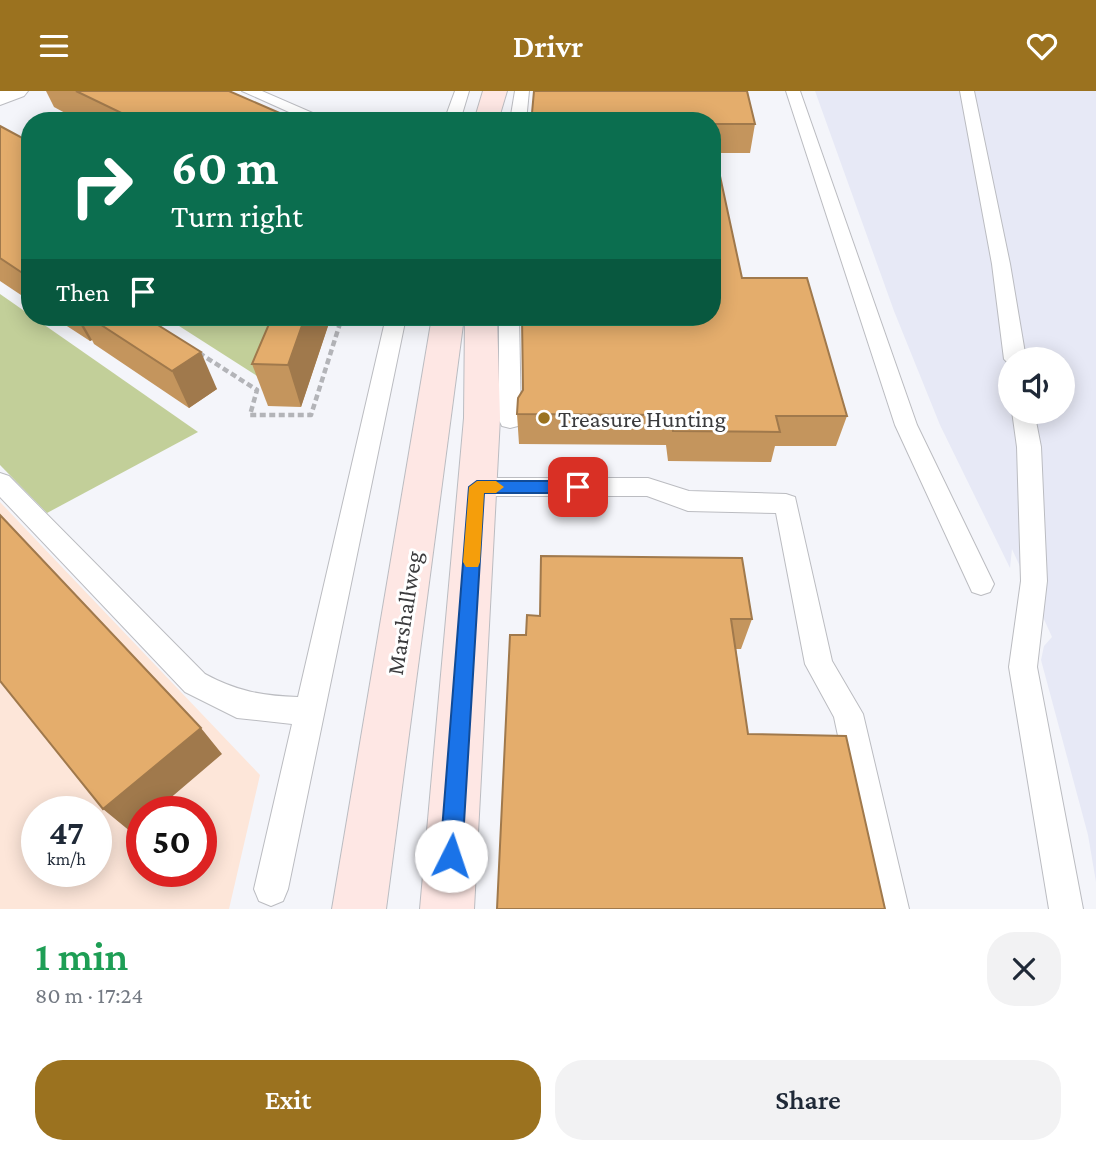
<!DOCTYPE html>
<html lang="en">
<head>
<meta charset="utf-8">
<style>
  :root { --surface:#fff; --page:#f2f2f3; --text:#1f2937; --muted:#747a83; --accent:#9b721f }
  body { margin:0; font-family:"Crimson Pro",serif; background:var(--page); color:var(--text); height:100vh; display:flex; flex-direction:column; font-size:26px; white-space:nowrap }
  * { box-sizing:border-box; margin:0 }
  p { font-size:23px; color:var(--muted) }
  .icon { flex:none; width:38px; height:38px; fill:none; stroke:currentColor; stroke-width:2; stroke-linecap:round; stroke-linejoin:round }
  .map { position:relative; height:818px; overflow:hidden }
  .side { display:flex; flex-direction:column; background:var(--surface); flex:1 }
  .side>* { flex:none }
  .banner { position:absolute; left:21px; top:21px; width:700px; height:214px; border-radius:28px; box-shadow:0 4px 18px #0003; background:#0b6e4f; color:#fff; overflow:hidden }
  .tools { position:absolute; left:998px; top:256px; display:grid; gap:14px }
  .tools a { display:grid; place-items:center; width:77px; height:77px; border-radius:50%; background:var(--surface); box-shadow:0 4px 18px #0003; font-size:35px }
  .speed { position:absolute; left:21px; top:705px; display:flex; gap:14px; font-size:35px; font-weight:700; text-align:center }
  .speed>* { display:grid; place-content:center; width:91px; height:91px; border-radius:50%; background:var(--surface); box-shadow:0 4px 18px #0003; line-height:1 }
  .speed small { font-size:18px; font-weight:400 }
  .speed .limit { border:10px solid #d22; background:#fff; color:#111 }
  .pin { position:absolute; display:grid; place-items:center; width:60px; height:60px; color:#fff; margin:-30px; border-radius:14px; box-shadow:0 4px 10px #0006 }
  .me { position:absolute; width:77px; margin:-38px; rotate:4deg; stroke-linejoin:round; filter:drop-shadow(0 0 5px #0008) }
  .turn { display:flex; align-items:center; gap:24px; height:147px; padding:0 35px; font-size:32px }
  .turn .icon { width:91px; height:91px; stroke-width:2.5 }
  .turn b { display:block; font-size:49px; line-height:60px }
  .then { display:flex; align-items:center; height:66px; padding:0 35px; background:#0003; gap:14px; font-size:26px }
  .round { display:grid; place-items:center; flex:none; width:74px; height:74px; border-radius:28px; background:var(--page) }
  .headline { display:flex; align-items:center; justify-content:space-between; height:119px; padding:0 35px }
  h1 { font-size:42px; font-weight:600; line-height:52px; color:#1e9e55 }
  .button { display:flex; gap:14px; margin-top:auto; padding:14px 35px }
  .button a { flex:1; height:80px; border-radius:28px; background:var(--accent); color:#fff; font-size:28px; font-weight:600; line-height:80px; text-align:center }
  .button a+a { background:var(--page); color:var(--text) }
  header { display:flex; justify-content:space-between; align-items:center; height:91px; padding:0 35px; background:var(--accent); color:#fff; font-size:32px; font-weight:600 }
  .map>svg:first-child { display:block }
</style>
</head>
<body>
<header><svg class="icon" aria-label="menu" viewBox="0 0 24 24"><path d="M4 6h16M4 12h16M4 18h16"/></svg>Drivr<svg class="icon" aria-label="heart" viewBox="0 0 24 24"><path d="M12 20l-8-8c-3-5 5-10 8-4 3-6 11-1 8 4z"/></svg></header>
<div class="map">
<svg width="1096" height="818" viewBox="0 0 1096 818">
  <rect width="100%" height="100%" fill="#f4f5fa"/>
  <!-- built -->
  <path fill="#e7e9f6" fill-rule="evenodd" d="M815 0H1096V791L1088 744 1041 569 1044 555 1052 546 1012 458 1010 477 940 334 894 220ZM1010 268H1062V320H1010Z"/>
  <!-- industrial -->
  <path fill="#fde6d9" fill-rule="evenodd" d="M0 411 260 684 229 818H0ZM37 721H96V780H37ZM142 721H201V780H142Z"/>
  <!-- green -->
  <g fill="#c2cf99">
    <polygon points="0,203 198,341 47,422 0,374"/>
    <polygon points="165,226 287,226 257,285"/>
  </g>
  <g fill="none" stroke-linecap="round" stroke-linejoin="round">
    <defs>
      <g id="lane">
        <polygon points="242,0 262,0 331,30 309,30"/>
        <polygon points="455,0 469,0 460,30 444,30"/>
        <polygon points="515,0 529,0 526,30 510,30"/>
        <polygon points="786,0 800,0 917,334 994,493 990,501 981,504 972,501 895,334"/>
        <polygon points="960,0 974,0 1010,173 1026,268 1010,268 1010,274 1004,268 992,173"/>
        <path d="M386 226H406L288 798 283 810 271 815 259 810 254 798 292 633 237 627 185 601 0 406V382L9 385 205 583C236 600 263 605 298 606Z"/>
        <polygon points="499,226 519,226 521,329 518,335 510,337 502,335 499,329"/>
        <polygon points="1012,320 1034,320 1041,356 1047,490 1037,576 1083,818 1049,818 1009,576 1021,490 1017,356"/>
        <polygon points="477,387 648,387 689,400 786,403 795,406 832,570 863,623 909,818 875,818 834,626 805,573 776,422 688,420 647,405 477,405 468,403 465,396 468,389"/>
      </g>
      <polygon id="street" points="0,0 28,0 24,5 0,14"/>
      <g id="secondary">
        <polygon points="483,0 507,0 498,30 474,30"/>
        <polygon points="432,226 464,226 386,818 332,818"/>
        <polygon points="465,226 497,226 500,327 474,818 420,818 464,327"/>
      </g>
    </defs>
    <!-- lane casing -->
    <use href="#lane" stroke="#bbbcc1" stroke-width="2"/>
    <!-- street casing -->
    <use href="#street" stroke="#bbbcc1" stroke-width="2"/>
    <!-- secondary casing -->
    <use href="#secondary" stroke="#bbbcc1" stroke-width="2"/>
    <!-- path -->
    <polyline stroke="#b3b4b8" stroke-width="4.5" stroke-dasharray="6 3.5" stroke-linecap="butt" points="199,262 257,299 250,324 311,324 342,226"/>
    <!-- lane -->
    <use href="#lane" fill="#fff" fill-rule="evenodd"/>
    <!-- street -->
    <use href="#street" fill="#fff" fill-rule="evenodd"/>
    <!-- secondary -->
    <use href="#secondary" fill="#fee7e4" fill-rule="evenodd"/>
  </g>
  <!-- wall -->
  <g fill="#c4955d">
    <polygon points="46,0 229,0 298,30 80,30 54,16"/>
    <polygon points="534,0 755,33 750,62 715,62 742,187 847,325 836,355 775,355 771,371 668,370 666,354 519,353 517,323 523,299 712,226 712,30 532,30"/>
    <polygon points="0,35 30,51 30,210 0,190"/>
    <polygon points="53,226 145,226 217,298 189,317 94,253 92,249 90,250"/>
    <polygon points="272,226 331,226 301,316 268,315 252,273"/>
    <polygon points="540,525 752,528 741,558 736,558 748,643 885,818 526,544"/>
  </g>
  <!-- shaded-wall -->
  <g fill="#a0794c">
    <polygon points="76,226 79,226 92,249 90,250"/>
    <polygon points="305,226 331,226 301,316 288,274"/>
    <polygon points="201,261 217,298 189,317 172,280"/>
    <polygon points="201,637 222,663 154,721 142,721 142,732 131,741 103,718"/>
  </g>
  <!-- building -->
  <g fill="#e4ad6c" stroke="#a0794c" stroke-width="2">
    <polygon points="76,0 229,0 298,30 138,30"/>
    <polygon points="534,0 747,0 755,33 712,33 712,30 558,30 559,22 532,22"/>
    <polygon points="0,35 30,51 30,187 0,167"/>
    <polygon points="712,48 742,187 807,187 847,325 776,325 780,341 673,340 671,324 517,323 518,307 523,299 522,226 712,226"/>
    <polygon points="89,226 145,226 201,261 172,280"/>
    <polygon points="272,226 305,226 288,274 252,273"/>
    <polygon points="0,424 201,637 103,718 0,590"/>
    <polygon points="541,465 742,467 752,528 731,528 748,643 846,645 885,818 497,818 510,544 526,544 527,524 540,525"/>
  </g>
  <!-- route -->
  <polygon fill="#1a73e8" stroke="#114b97" stroke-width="2" points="477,390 578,390 586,396 578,402 484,402 462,765 459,773 451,776 443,773 440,765 469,396"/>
  <!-- slow -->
  <polygon fill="#f59e0b" points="477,390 496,390 504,396 496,402 484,402 480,471 478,476 466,476 463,471 469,396"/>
  <!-- markers -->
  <circle fill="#9b721f" stroke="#fff" stroke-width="2.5" cx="544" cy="327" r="7"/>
  <g text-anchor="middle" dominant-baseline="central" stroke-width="6" stroke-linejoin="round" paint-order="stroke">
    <!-- poi labels -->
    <g font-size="24" fill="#3b3b3d" stroke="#fff" text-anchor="start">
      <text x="558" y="327">Treasure Hunting</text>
    </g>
    <!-- street labels -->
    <g font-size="24" fill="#3b3b3d" stroke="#fff">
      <text transform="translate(404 522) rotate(-81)">Marshallweg</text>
    </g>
  </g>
</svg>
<div class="tools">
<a><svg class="icon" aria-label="sound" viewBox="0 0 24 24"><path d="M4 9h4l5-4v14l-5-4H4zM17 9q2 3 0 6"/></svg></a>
</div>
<div class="speed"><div>47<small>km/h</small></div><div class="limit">50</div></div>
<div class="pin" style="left:578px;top:396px;background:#d93025"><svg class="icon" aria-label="arrive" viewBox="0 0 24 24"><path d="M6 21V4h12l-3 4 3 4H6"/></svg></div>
<svg class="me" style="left:451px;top:765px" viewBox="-20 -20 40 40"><circle r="19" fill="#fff"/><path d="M0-13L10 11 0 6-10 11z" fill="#1a73e8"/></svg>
<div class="banner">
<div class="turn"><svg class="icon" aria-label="right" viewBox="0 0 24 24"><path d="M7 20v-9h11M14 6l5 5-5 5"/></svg><div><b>60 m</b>Turn right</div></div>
<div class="then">Then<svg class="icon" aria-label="arrive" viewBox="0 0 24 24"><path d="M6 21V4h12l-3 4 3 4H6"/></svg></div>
</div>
</div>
<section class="side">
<div class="headline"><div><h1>1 min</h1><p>80 m · 17:24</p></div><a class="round"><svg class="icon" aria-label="close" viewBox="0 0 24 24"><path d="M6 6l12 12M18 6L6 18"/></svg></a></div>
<div class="button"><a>Exit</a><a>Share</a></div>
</section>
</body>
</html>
